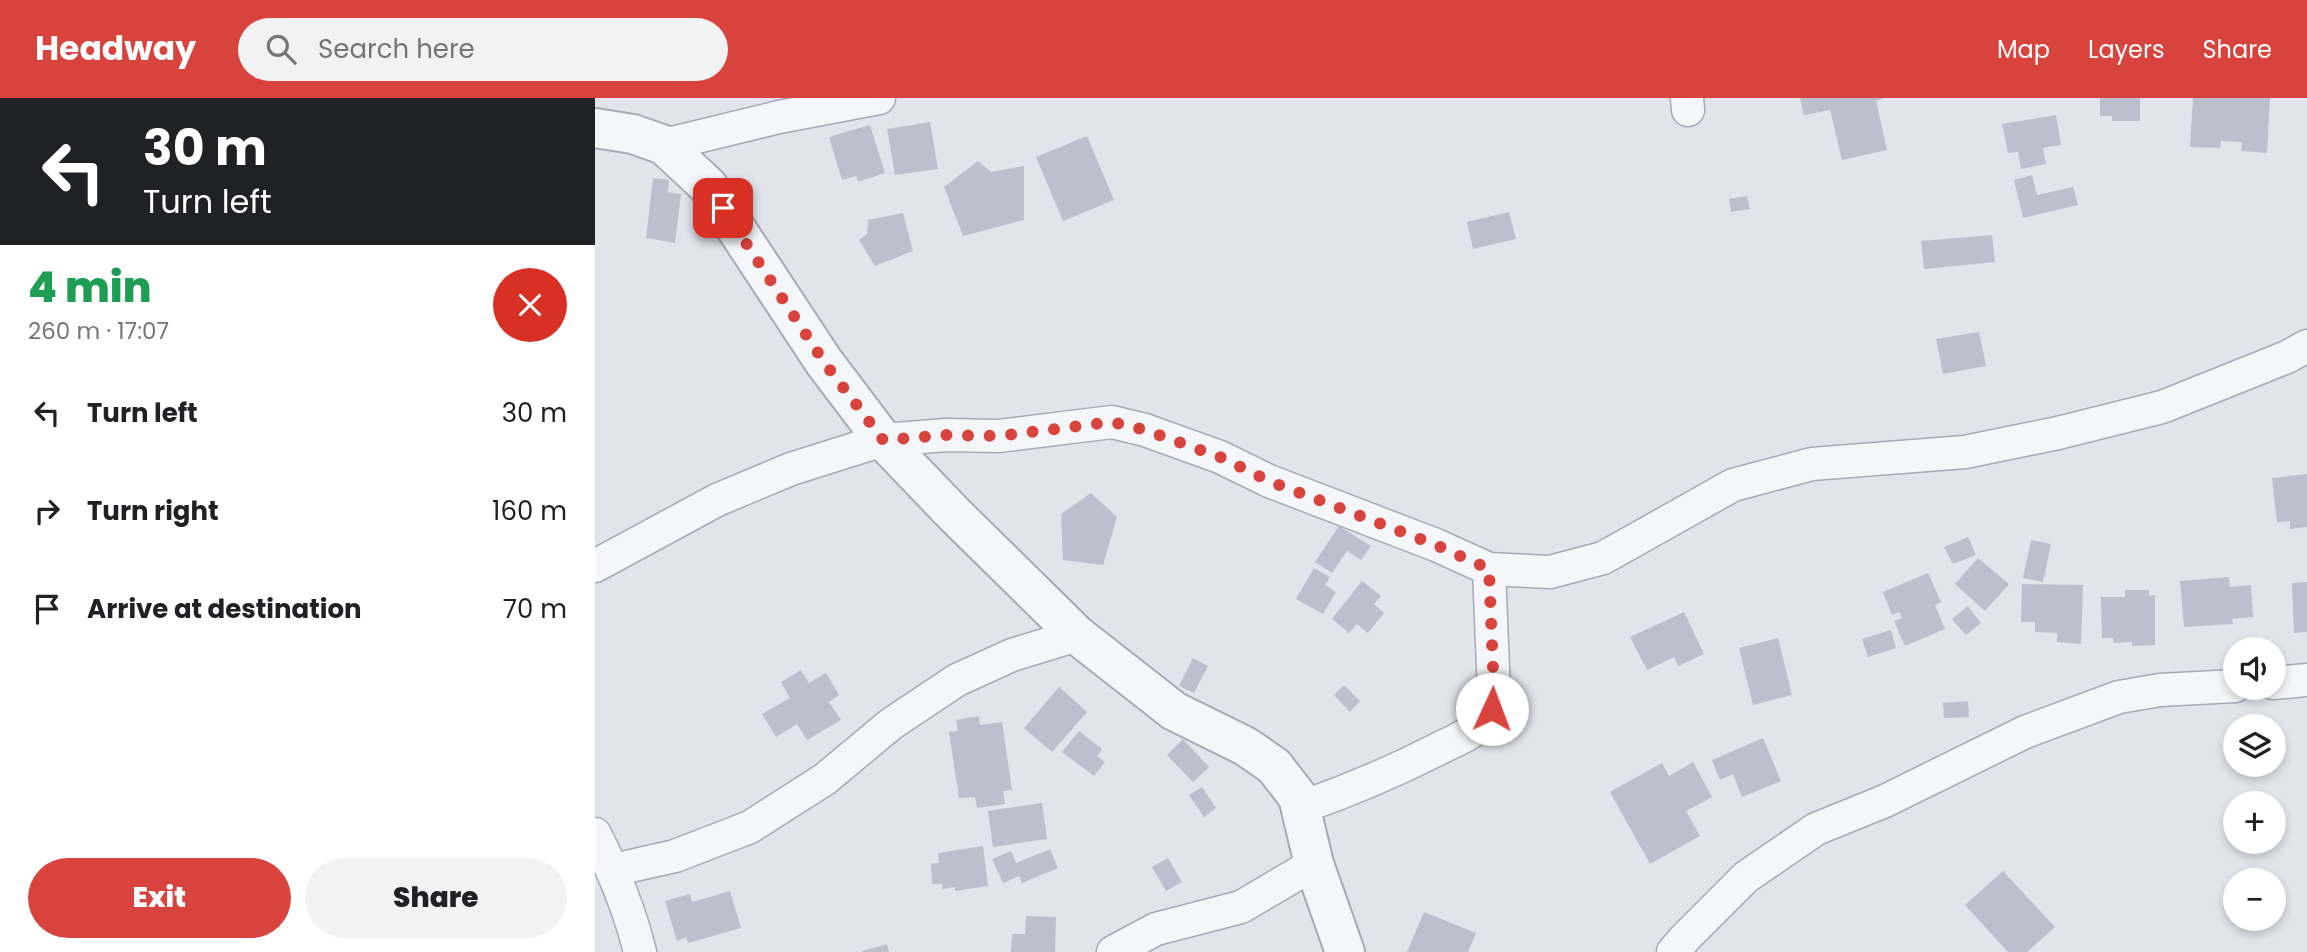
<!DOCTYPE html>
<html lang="en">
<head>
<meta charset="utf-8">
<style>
  :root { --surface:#fff; --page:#f2f2f2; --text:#202124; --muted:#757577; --accent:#d9433e }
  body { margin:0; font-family:Poppins,sans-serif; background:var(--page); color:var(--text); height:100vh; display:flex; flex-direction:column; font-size:26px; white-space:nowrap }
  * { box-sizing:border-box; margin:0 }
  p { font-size:23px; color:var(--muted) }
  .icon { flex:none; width:38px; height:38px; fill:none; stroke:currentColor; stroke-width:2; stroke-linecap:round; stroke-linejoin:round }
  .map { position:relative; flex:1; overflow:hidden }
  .panel { display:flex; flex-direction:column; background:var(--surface); width:595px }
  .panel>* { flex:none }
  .banner { background:#202124; color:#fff; overflow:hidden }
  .buttons { position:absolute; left:1628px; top:539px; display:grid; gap:14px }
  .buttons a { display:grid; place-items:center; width:63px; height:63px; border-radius:50%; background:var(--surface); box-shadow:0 4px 10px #0003; font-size:35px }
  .pin { position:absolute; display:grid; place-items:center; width:60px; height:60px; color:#fff; margin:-30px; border-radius:14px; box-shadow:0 4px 10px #0006 }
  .me { position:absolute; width:77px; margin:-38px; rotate:2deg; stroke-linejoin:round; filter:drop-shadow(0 0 5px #0008) }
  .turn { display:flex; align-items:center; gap:24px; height:147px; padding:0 28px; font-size:32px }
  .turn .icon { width:91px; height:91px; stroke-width:2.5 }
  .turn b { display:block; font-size:49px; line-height:60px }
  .round { display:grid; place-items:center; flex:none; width:74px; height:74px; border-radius:37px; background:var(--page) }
  .headline { display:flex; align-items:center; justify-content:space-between; height:119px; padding:0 28px }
  h1 { font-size:42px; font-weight:800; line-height:52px; color:#1e9e55 }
  .primary-button { display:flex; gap:14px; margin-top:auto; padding:14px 28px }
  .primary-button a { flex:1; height:80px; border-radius:42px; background:var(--accent); color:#fff; font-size:28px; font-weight:800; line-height:80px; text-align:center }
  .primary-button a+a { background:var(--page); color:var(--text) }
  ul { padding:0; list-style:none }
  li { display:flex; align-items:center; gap:21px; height:98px; padding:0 28px }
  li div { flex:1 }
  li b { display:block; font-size:26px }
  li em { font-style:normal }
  header { display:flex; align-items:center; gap:42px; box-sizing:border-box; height:98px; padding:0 35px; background:var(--accent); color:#fff }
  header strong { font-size:33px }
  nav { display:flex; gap:38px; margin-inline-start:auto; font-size:24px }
  .search { width:490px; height:63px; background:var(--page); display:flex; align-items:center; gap:18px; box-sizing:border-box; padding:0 24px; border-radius:38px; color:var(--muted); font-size:26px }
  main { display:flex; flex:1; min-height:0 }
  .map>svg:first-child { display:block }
</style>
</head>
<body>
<header>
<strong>Headway</strong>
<div class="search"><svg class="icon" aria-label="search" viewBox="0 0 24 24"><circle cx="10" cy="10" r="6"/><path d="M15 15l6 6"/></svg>Search here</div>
<nav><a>Map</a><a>Layers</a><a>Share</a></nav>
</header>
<main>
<section class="panel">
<div class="banner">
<div class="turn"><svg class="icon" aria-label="left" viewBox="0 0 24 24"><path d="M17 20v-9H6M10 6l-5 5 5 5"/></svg><div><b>30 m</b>Turn left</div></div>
</div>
<div class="headline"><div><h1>4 min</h1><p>260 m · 17:07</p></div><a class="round" style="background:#d93025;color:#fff"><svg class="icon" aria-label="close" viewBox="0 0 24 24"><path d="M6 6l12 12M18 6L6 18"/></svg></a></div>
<ul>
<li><svg class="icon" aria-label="left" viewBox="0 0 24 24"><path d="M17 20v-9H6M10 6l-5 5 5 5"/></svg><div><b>Turn left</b></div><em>30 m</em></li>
<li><svg class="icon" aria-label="right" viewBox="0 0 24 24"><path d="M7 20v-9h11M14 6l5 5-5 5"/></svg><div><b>Turn right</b></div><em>160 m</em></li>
<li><svg class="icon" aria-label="arrive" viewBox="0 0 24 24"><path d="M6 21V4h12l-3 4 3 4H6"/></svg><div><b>Arrive at destination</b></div><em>70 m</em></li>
</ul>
<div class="primary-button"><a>Exit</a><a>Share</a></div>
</section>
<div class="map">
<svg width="1712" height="854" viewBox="0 0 1712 854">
  <rect width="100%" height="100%" fill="#e2e4ec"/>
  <!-- building -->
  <g fill="#bcbfcc">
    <polygon points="1205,0 1289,0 1281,3 1292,52 1247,62 1235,12 1209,17"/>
    <polygon points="1505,0 1545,0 1545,23 1517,23 1517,18 1505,18"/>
    <polygon points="1598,0 1675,0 1672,55 1646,53 1647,44 1626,43 1625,50 1595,49"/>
    <polygon points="1461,17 1466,47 1448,50 1451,66 1426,71 1423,54 1413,55 1407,26"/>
    <polygon points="335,24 343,71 300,77 292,31"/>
    <polygon points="275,27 290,75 263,84 261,78 247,82 234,39"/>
    <polygon points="492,38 519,102 468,123 441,59"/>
    <polygon points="383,63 396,74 429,68 429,122 368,138 349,89"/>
    <polygon points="1437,77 1442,97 1478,89 1483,107 1428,120 1419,82"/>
    <polygon points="58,80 74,82 73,94 86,96 80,145 51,140"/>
    <polygon points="1152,98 1155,111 1136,114 1134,101"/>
    <polygon points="914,114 921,141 878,151 872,124"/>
    <polygon points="308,115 318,153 280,168 264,142 272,136 273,122"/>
    <polygon points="1397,137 1400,164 1329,171 1326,143"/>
    <polygon points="1384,234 1391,268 1348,276 1341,241"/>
    <polygon points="1712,376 1712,429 1695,431 1695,423 1682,424 1677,380"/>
    <polygon points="496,395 522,419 508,467 468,462 466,416"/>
    <polygon points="744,428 776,448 766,462 752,453 737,475 720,464"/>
    <polygon points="1373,439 1381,457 1358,466 1349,449"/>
    <polygon points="1436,442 1456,446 1448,484 1428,480"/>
    <polygon points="1383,460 1414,486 1390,513 1360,486"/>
    <polygon points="719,470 735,479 730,487 741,494 728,516 701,501"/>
    <polygon points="1333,475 1346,504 1340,507 1350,531 1310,548 1299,523 1307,520 1304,514 1297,517 1288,494"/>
    <polygon points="1634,479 1635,489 1656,487 1658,519 1637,521 1638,526 1589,529 1585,483"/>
    <polygon points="767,483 786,498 779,506 789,515 773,535 762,526 754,535 737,521"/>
    <polygon points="1712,484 1712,534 1699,535 1697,485"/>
    <polygon points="1427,486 1488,487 1486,546 1462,544 1462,535 1440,534 1440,524 1426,524"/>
    <polygon points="1530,492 1554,492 1554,498 1560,497 1560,547 1537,548 1537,544 1519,545 1518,540 1507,540 1506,499 1530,499"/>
    <polygon points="1373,508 1386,525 1371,537 1357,521"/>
    <polygon points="1089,514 1109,556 1083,568 1079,559 1052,572 1035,539"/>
    <polygon points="1296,532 1301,550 1273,559 1267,541"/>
    <polygon points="1183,540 1197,597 1158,607 1144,550"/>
    <polygon points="598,560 613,568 599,595 584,588"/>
    <polygon points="206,572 214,585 231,575 244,597 234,604 246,622 212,642 202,626 181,639 167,616 195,600 186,584"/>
    <polygon points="749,587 765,603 755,614 739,597"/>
    <polygon points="464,589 492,614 457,654 429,630"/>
    <polygon points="1373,603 1374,619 1349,620 1348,605"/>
    <polygon points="384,618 385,627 407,624 417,692 408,693 410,706 382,710 380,699 364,700 354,634 363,633 361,622"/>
    <polygon points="484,633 507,651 502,658 510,664 499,678 467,654"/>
    <polygon points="1168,640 1186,683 1147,699 1138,676 1125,682 1117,662"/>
    <polygon points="588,641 614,669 598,684 572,657"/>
    <polygon points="1098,664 1117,699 1091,713 1105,738 1055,766 1015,694 1067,665 1074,678"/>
    <polygon points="607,689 621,710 609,719 594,697"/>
    <polygon points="447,705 452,741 398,749 393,713"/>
    <polygon points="388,748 393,788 360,793 360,789 348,791 347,786 337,786 336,766 344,765 343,755"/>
    <polygon points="455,751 463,770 427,785 424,778 408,785 397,761 416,753 421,765"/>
    <polygon points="573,760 587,784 571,793 557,769"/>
    <polygon points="1408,773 1460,829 1432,854 1413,854 1370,807"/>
    <polygon points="135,793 146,830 93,845 91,839 82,843 70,803 95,796 97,804"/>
    <polygon points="829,814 881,835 873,854 812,854"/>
    <polygon points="431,818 461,819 460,854 416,854 417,836 430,836"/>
    <polygon points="292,846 294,854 267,854 267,853"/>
  </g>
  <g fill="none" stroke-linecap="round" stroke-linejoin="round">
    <defs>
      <g id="minor">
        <polyline points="1092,0 1093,12"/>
        <polyline points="69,47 184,19 284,0"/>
        <polyline points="0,468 122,402 196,371 288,342 351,337 404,338 517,324 550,332 625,359 674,383 841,447 894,471 955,474 1008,460 1138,387 1217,366 1370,354 1463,335 1567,309 1692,259 1712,248"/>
        <polyline points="1678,585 1712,582"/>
        <path d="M707 709C753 693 798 674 841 652 857 644 875 637 888 625 896 616 898 607 899 595L894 471"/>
        <path d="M0 736C19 774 35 813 45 854"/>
        <polyline points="18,772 80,758 155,729 230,681 296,626 362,582 417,557 482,537"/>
        <polyline points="518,854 561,831 646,809 719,766"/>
        <polyline points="1078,854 1090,840 1151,779 1221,731 1290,703 1430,634 1524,599 1565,592 1640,588"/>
      </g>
      <polyline id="tertiary" points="0,30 38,36 69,47 113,88 229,264 288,342 359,416 482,537 579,613 650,648 679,668 703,699 719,766 750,854"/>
    </defs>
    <!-- minor casing -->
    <use href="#minor" stroke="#a6aab7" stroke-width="35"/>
    <!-- tertiary casing -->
    <use href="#tertiary" stroke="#a6aab7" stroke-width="42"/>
    <!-- minor -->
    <use href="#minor" stroke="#f5f6f9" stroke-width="32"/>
    <!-- tertiary -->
    <use href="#tertiary" stroke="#f5f6f9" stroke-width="38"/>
  </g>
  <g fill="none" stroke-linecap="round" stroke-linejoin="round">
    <!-- route -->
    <polyline stroke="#d9433e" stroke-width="12" stroke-dasharray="0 21.6" points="128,110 229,264 288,342 351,337 404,338 517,324 550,332 625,359 674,383 841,447 894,471 899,595 897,611"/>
  </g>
</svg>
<div class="buttons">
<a><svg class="icon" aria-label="sound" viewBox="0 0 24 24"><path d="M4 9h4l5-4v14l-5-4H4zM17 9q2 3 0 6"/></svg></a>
<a><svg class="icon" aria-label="layers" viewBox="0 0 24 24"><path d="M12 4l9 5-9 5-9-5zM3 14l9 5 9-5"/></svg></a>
<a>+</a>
<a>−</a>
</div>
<div class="pin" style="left:128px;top:110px;background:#d93025"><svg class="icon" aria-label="arrive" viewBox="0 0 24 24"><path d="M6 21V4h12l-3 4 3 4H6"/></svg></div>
<svg class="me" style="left:897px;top:611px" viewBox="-20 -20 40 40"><circle r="19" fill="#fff"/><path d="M0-13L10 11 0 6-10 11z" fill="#d9433e"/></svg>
</div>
</main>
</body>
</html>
